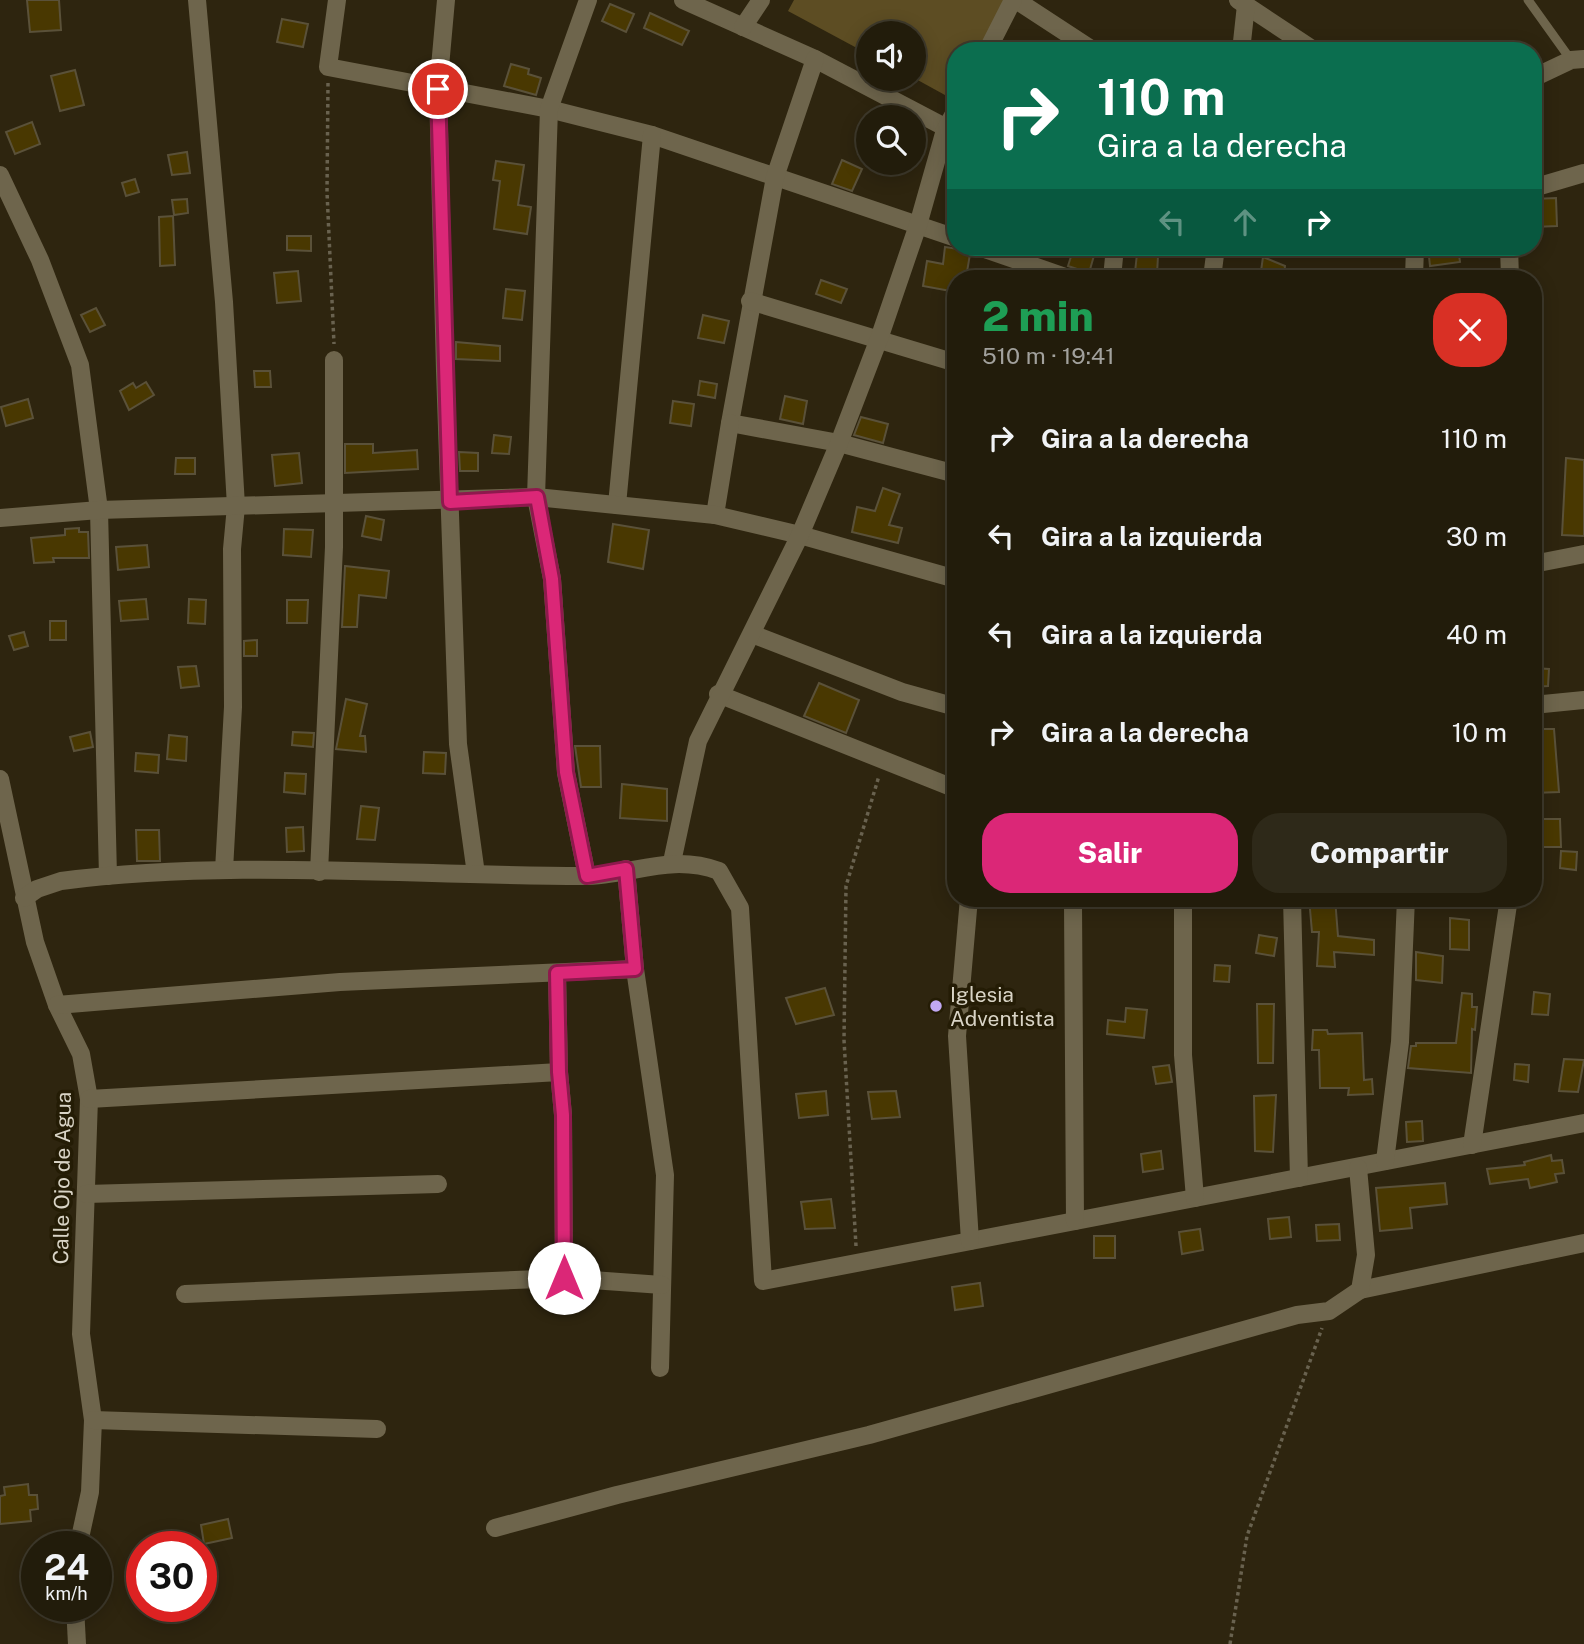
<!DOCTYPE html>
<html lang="es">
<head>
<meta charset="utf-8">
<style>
  :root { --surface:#221c0b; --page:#2e2919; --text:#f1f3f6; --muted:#a2a19d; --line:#3f3a2c; --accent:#db2777 }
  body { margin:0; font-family:"Public Sans",sans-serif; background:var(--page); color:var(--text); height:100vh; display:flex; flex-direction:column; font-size:26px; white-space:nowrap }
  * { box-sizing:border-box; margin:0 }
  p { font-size:23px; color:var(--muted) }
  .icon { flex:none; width:38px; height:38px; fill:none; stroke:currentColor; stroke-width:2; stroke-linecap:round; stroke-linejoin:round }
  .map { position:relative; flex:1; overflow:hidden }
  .sheet { position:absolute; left:947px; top:270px; width:595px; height:637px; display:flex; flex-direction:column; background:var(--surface); border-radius:28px; box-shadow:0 4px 18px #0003,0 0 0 2px var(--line) }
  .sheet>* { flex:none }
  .banner { position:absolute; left:947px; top:42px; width:595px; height:214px; border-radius:28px; box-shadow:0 4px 18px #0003,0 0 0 2px var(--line); background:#0b6e4f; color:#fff; overflow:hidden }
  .controls { position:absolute; left:856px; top:21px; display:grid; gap:14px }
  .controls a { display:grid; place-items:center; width:70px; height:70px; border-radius:50%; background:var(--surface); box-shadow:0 4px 18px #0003,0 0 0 2px var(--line); font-size:35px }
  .speed { position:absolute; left:21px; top:1531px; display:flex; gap:14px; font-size:35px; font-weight:700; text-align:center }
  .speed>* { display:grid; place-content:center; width:91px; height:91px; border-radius:50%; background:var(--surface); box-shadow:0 4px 18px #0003,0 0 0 2px var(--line); line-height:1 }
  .speed small { font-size:18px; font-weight:400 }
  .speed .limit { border:10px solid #d22; background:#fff; color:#111 }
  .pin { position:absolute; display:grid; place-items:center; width:60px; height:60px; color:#fff; margin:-30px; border:4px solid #fff; border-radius:50%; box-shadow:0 2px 7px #0007 }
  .me { position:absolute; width:77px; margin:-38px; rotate:0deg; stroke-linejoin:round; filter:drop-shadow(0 0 5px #0008) }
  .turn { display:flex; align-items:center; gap:24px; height:147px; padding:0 35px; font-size:32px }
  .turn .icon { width:91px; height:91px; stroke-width:2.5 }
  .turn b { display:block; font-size:49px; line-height:60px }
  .lanes { display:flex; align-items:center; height:66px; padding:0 35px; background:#0003; justify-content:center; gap:35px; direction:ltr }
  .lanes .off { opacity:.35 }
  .round { display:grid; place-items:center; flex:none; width:74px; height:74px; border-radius:28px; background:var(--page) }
  .overview { display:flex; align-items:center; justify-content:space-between; height:119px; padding:0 35px }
  h1 { font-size:42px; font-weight:800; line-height:52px; color:#1e9e55 }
  .action { display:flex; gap:14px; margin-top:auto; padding:14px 35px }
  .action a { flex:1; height:80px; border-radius:28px; background:var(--accent); color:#fff; font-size:28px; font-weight:800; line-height:80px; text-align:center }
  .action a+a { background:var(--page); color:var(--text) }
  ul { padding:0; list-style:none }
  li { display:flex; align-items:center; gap:21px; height:98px; padding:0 35px }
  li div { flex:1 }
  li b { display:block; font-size:26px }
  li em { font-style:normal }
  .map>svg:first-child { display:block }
</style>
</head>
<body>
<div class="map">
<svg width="1584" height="1644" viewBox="0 0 1584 1644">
  <rect width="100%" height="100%" fill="#2e250f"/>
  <!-- grass -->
  <polygon fill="#5d4d23" points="794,0 1006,0 980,51 956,51 954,100 914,78 914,33 868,33 868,54 788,11"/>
  <!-- building -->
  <g fill="#493801" stroke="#5a5139" stroke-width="2">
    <polygon points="27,0 59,0 61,30 30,32"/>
    <polygon points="610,4 634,14 626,32 602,21"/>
    <polygon points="650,13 689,31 682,45 644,28"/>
    <polygon points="282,19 308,24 303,47 277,42"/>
    <polygon points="511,64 529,69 528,74 541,78 536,95 504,86"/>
    <polygon points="75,70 84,105 60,111 51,76"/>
    <polygon points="32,122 40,144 15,154 6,132"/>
    <polygon points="187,152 190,173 172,175 168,155"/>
    <polygon points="842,160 862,169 852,191 832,184"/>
    <polygon points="496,161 524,165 518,205 531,207 527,234 494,229 500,181 493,180"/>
    <polygon points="135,179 139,192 126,196 122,183"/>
    <polygon points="1556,198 1557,226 1533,227 1533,199"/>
    <polygon points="187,199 188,213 174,215 172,200"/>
    <polygon points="173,216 175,265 160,266 159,217"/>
    <polygon points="287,236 311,236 311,251 287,250"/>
    <polygon points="945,247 958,249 968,247 970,254 966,278 956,278 956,292 923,286 927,261 943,264"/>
    <polygon points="1074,247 1095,252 1089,273 1068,266"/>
    <polygon points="1428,247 1458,247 1460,262 1430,266"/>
    <polygon points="1137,254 1158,256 1157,274 1135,272"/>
    <polygon points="1263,257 1285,266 1284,278 1260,278"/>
    <polygon points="298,271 301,301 277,303 274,273"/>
    <polygon points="821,280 847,289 841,303 816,294"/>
    <polygon points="506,289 525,291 522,320 503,318"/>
    <polygon points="96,308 105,325 90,332 81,315"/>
    <polygon points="703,315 729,321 724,343 698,338"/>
    <polygon points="456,342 500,346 500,361 456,359"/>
    <polygon points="254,371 270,371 271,387 255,387"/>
    <polygon points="700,381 717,384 715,398 698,395"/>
    <polygon points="146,382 154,395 129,410 120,391 133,383 136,388"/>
    <polygon points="785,396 807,401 803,424 780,419"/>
    <polygon points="28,399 33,418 6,426 1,407"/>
    <polygon points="673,401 694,404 691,426 670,423"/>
    <polygon points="861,417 888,424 883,443 854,435"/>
    <polygon points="494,435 511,437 509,454 492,453"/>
    <polygon points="345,444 373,444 373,453 417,450 418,469 345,473"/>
    <polygon points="459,452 478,453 478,471 460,471"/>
    <polygon points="299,453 302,483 275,486 272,455"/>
    <polygon points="176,458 195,458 195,474 175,474"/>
    <polygon points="1566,458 1584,460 1584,536 1562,535"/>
    <polygon points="883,488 900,494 889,525 902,528 898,543 852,532 857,507 875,511"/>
    <polygon points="366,516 384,520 381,540 362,536"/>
    <polygon points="613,524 649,530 643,569 608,562"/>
    <polygon points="79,528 79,532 88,532 89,558 53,558 54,562 34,563 31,538 65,535 65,529"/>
    <polygon points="284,529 313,530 311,557 283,555"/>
    <polygon points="147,545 149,567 118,570 116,547"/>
    <polygon points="345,566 389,571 386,598 359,595 357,627 342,627"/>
    <polygon points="146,599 148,619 121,621 119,601"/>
    <polygon points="189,599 206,600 205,624 188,623"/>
    <polygon points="287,600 308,600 307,623 287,623"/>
    <rect x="50" y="621" width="16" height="19"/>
    <polygon points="24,632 28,646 14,650 9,636"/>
    <polygon points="257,640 257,656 244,656 244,641"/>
    <polygon points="196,666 199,686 181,688 178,667"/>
    <polygon points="1533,668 1549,669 1548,686 1533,687"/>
    <polygon points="819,683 859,700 846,733 804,716"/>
    <polygon points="346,699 367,704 360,736 365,736 366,752 336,749"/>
    <polygon points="1536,729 1554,729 1559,792 1533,793"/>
    <polygon points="90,732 93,747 74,751 70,737"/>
    <polygon points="293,732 314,733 313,747 292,745"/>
    <polygon points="169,735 187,737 186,761 167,759"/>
    <polygon points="575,746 600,746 601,787 581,787"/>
    <polygon points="424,752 446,753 445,774 423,773"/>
    <polygon points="136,753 159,755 158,773 135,771"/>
    <polygon points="285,773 306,774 305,794 284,792"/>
    <polygon points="622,784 667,789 667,821 620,818"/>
    <polygon points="361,806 379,808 375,840 357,839"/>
    <polygon points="1533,819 1560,819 1561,847 1533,847"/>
    <polygon points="303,827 304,851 287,852 286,828"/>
    <polygon points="136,830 159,830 160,861 137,861"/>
    <polygon points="1561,851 1577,852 1576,870 1560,868"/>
    <polygon points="1309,898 1335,898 1338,936 1374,940 1374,955 1334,952 1335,967 1317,966 1319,932 1312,932"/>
    <polygon points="1450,918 1469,920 1469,950 1450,949"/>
    <polygon points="1259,935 1277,938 1274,956 1256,953"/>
    <polygon points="1416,952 1443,956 1442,983 1416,980"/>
    <polygon points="1215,965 1230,966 1229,982 1214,981"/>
    <polygon points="825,988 834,1015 796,1024 786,998"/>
    <polygon points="1534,992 1550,994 1548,1015 1532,1014"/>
    <polygon points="1462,993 1472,994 1472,1007 1477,1007 1475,1030 1472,1029 1471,1073 1408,1068 1411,1046 1416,1046 1416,1043 1456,1043"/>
    <polygon points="1257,1004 1274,1004 1273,1063 1258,1063"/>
    <polygon points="1126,1008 1147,1010 1144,1038 1107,1034 1108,1020 1125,1022"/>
    <polygon points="1313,1030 1327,1030 1328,1034 1362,1033 1364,1080 1372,1079 1373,1094 1348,1095 1349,1088 1320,1088 1319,1050 1312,1050"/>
    <polygon points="1564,1059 1584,1060 1578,1092 1559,1091"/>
    <polygon points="1515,1064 1529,1065 1528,1082 1514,1080"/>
    <polygon points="1169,1065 1172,1082 1156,1084 1153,1067"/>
    <polygon points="826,1091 828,1115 799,1118 796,1094"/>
    <polygon points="896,1091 900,1117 872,1119 868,1092"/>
    <polygon points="1276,1095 1273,1152 1255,1151 1254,1096"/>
    <polygon points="1422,1121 1423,1141 1407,1142 1406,1122"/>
    <polygon points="1161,1151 1163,1169 1143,1172 1141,1154"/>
    <polygon points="1551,1155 1552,1161 1562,1160 1564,1173 1555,1174 1557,1182 1530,1188 1528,1179 1490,1184 1487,1169 1525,1165 1524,1162"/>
    <polygon points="1445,1183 1447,1204 1410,1208 1412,1228 1380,1231 1376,1188"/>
    <polygon points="831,1199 835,1228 805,1229 801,1202"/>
    <polygon points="1289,1217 1291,1237 1270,1239 1268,1219"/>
    <polygon points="1339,1224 1340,1240 1317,1241 1316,1225"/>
    <polygon points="1200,1229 1203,1250 1182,1254 1179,1232"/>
    <rect x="1094" y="1236" width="21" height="22"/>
    <polygon points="980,1283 983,1306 955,1310 952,1287"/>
    <polygon points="28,1484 29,1495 37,1495 38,1509 30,1510 31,1521 0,1524 0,1496 5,1495 4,1487"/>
    <polygon points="228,1519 232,1538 204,1544 201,1525"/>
  </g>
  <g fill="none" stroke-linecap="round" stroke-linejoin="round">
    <!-- path -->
    <g stroke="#69624f" stroke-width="3.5" stroke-dasharray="3.5 3.5" stroke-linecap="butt">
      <polyline points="328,83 327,192 334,344"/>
      <polyline points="856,1246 844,1040 846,886 879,776"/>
      <polyline points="1230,1644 1247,1536 1322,1328"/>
    </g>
    <!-- lane -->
    <polyline stroke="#6e654c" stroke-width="9" points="1528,0 1571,60"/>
    <!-- street -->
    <g stroke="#6e654c" stroke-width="18">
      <polyline points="197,0 224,302 236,506 232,549 233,707 224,870"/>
      <polyline points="337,0 328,67 549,109 652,135 956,238"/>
      <polyline points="446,0 438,89 445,371 458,744 476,874"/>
      <polyline points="683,0 815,59 956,133"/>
      <polyline points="1016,0 1094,51"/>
      <polyline points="1238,0 1315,51"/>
      <polyline points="743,27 761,0"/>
      <polyline points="987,51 1013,0"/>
      <polyline points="1241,51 1246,5"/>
      <polyline points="815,59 775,177 730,423 839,443 956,474"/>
      <polyline points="1533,78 1571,60 1584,59"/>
      <polyline points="0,175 40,260 80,365 99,510 108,876"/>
      <polyline points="1533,188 1584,173"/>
      <polyline points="979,247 1068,278"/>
      <polyline points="1509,247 1510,278"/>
      <polyline points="1112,278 1115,247"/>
      <polyline points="1212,278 1216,247"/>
      <polyline points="1414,278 1415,247"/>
      <polyline points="750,301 956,363"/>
      <polyline points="617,505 652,135"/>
      <polyline points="715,515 730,423"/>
      <polyline points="0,518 99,510 536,497 715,515 800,535 956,579"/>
      <polyline points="1533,564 1584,554"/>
      <polyline points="752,634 902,692 956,707"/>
      <polyline points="718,694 956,789"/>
      <polyline points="1533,705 1584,700"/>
      <polyline points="0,779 35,942 57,1005 81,1054 89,1099 81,1334 93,1420 90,1492 78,1547"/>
      <polyline points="672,862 698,741 800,535 839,443 880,336 918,225 945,130 956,110"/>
      <polyline points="626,869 635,969 665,1175 660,1368"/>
      <polyline points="319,872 334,547 334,360"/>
      <polyline points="587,876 566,773 552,579 536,497 549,109 588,0"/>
      <path d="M24 898 37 889 61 881C234 859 409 876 583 876 632 876 669 853 719 871L740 908 763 1281 1584 1123"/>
      <polyline points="969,898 957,1036 970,1241"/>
      <polyline points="1183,898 1183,1055 1195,1198"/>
      <polyline points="1292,898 1299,1178"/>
      <polyline points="1073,903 1075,1221"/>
      <polyline points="557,973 559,1072 563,1115 564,1278"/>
      <polyline points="57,1005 340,982 635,969"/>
      <polyline points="89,1099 559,1072"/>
      <polyline points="1472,1145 1509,898"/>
      <polyline points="1385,1161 1400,1042 1406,898"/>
      <polyline points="86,1194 438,1184"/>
      <polyline points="1360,1290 1584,1243"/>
      <polyline points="185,1294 564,1278 662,1285"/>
      <polyline points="93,1420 377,1429"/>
      <polyline points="495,1528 617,1495 869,1435 1297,1315 1329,1311 1360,1290 1366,1255 1358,1168"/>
      <polyline points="75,1606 77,1644"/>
    </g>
  </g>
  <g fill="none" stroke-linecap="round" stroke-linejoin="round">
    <defs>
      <polyline id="route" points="438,89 450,502 537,497 552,579 566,772 587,876 626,869 635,969 557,973 559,1072 563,1115 564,1278"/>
    </defs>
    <!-- route casing -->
    <use href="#route" stroke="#8e194d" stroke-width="18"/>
    <!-- route -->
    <use href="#route" stroke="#db2777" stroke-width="12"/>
  </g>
  <!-- markers -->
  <circle fill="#c1a8f3" stroke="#241c05" stroke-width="2.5" cx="936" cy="1006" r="7"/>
  <g text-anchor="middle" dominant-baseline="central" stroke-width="7" stroke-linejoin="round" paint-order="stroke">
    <!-- poi labels -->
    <g font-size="21" fill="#d9d4c6" stroke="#241c05" text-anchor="start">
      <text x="950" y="994">Iglesia<tspan x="950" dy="24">Adventista</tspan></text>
    </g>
    <!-- street labels -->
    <g font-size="21" fill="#d9d4c6" stroke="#241c05">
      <text transform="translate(62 1178) rotate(-89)">Calle Ojo de Agua</text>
    </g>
  </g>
</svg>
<div class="controls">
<a><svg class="icon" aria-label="sound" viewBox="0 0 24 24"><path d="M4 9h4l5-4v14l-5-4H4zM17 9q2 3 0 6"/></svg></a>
<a><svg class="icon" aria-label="search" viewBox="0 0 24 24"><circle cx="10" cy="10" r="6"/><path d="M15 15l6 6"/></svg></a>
</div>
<div class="speed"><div>24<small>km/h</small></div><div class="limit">30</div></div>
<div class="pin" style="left:438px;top:89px;background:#d93025"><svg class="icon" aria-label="arrive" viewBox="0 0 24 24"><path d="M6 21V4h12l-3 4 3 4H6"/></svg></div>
<svg class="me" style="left:564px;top:1278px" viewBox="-20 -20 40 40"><circle r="19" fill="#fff"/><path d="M0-13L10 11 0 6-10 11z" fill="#db2777"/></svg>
<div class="banner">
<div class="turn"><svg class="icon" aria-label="right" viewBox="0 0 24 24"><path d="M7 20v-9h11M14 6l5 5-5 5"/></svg><div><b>110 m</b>Gira a la derecha</div></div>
<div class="lanes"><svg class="icon off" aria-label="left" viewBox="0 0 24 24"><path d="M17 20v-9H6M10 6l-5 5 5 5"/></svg><svg class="icon off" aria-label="ahead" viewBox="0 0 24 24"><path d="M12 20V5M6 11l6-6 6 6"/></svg><svg class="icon" aria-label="right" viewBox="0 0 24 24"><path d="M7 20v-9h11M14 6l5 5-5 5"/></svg></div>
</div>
<section class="sheet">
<div class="overview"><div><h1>2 min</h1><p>510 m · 19:41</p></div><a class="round" style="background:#d93025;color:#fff"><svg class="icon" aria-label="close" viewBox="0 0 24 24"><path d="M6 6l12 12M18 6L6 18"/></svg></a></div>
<ul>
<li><svg class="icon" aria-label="right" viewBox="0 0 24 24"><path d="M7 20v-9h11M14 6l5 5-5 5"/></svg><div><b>Gira a la derecha</b></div><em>110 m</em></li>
<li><svg class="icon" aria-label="left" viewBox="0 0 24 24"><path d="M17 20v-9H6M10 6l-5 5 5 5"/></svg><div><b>Gira a la izquierda</b></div><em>30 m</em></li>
<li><svg class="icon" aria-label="left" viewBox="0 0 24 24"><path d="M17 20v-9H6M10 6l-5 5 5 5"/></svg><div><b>Gira a la izquierda</b></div><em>40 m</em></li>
<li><svg class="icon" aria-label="right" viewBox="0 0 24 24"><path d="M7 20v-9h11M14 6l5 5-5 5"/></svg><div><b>Gira a la derecha</b></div><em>10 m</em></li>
</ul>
<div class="action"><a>Salir</a><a>Compartir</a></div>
</section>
</div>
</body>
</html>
